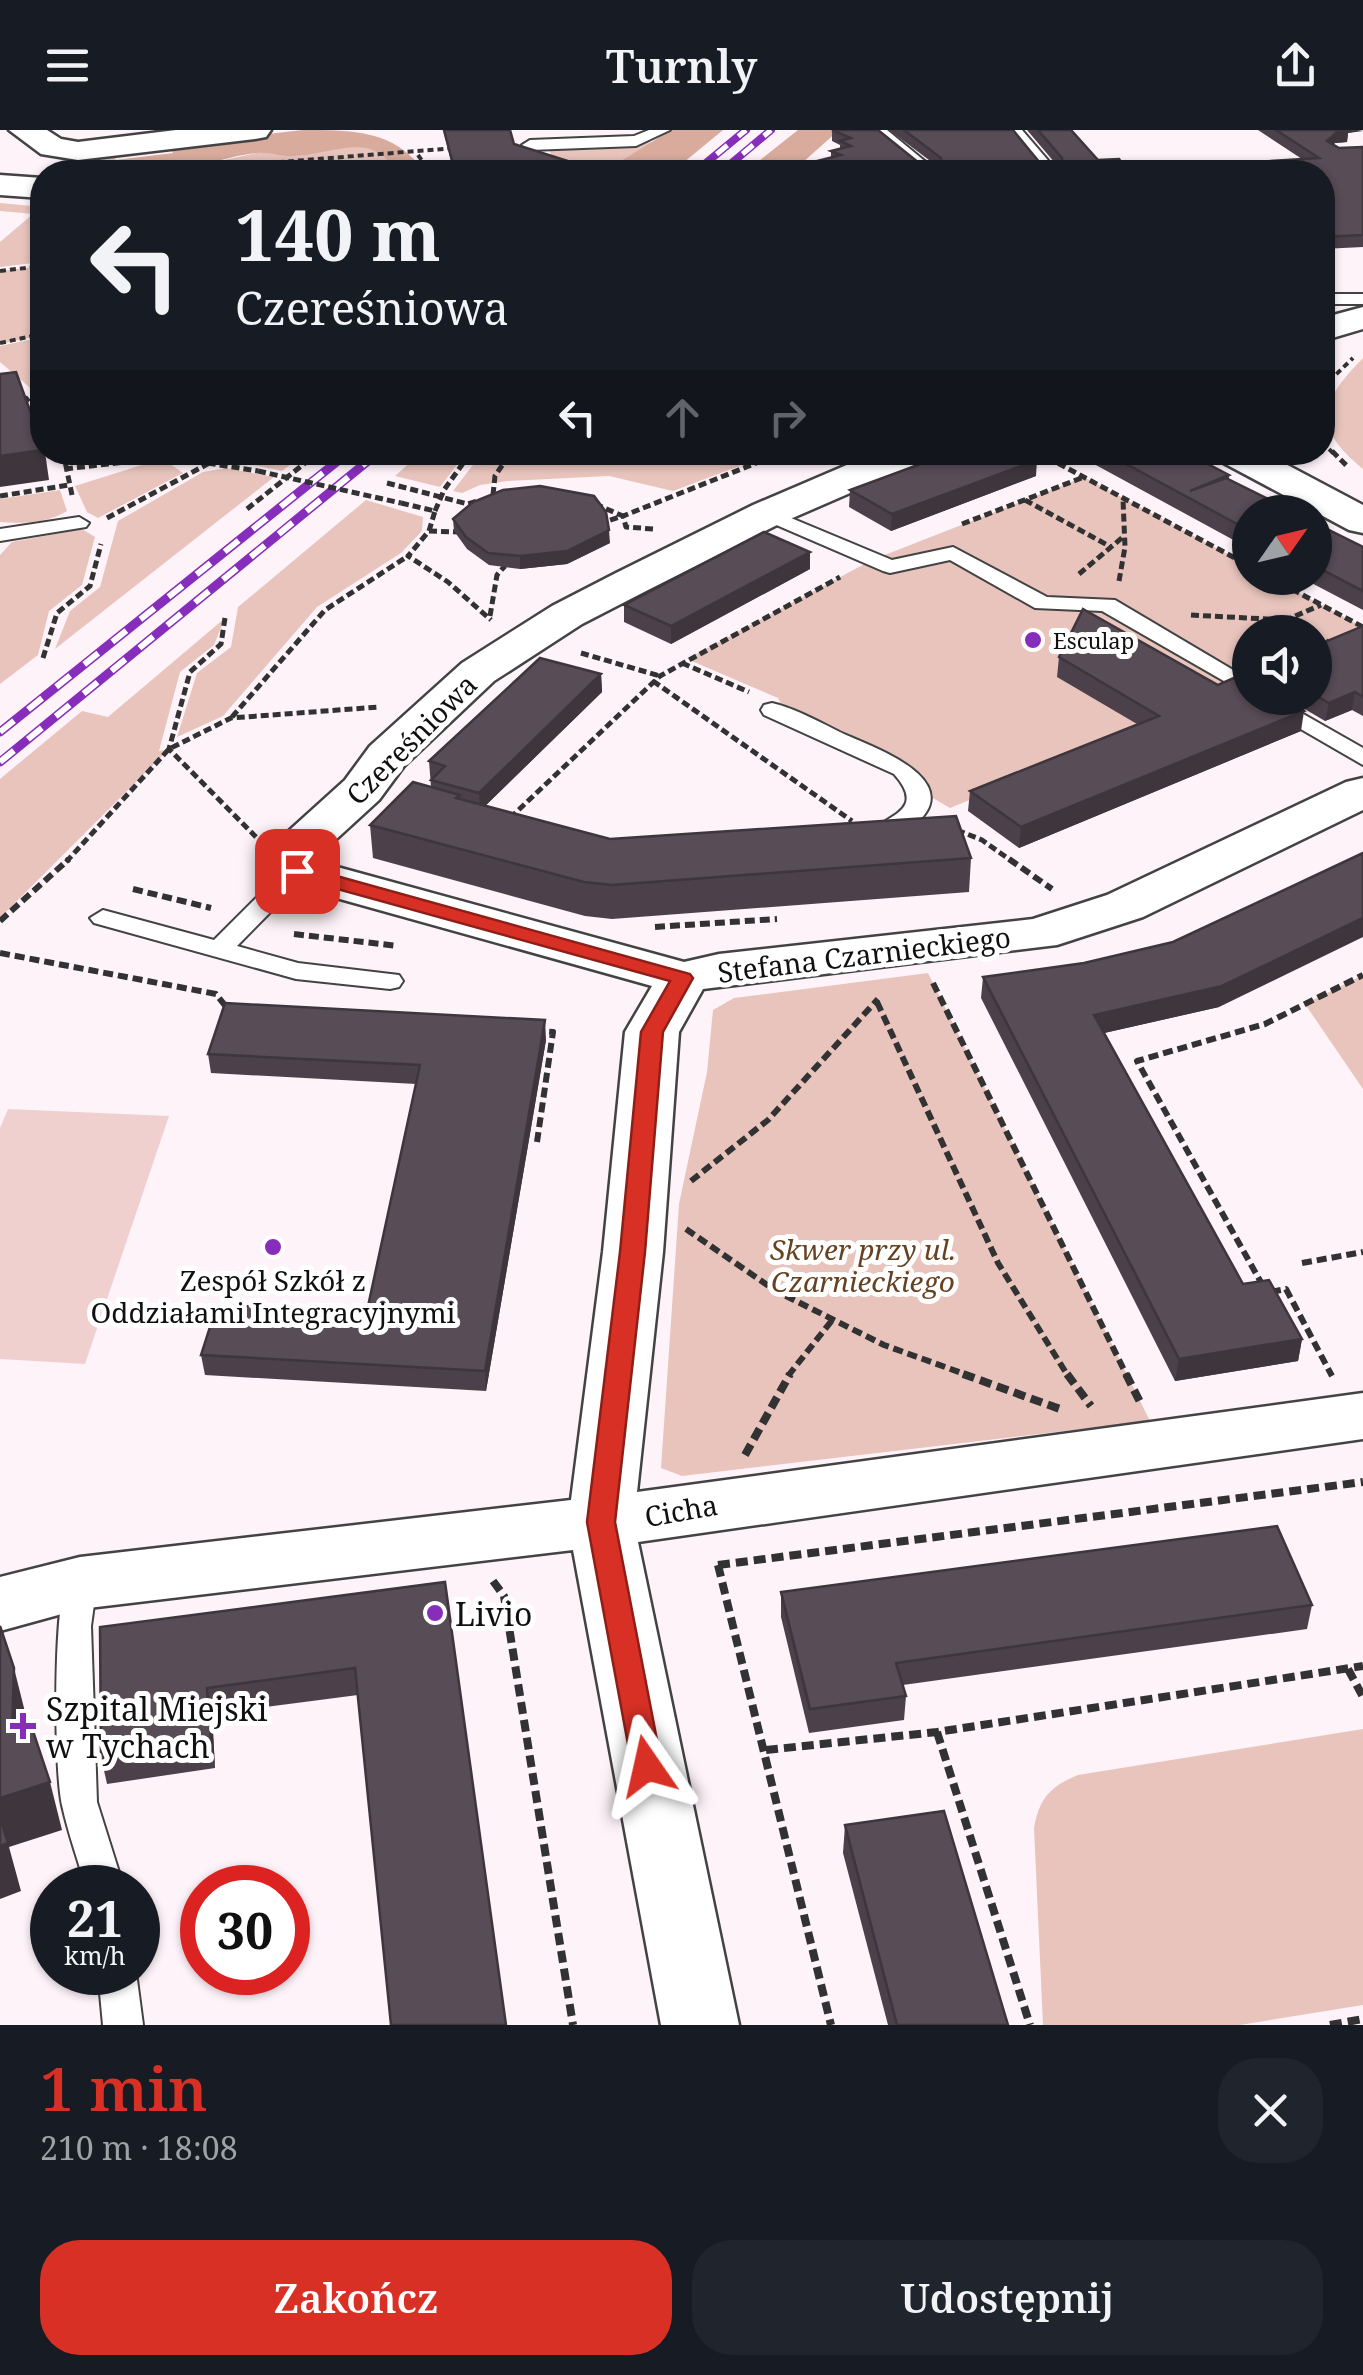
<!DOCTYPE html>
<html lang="pl">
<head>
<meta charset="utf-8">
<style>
  :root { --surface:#171b24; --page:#20242c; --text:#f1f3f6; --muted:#9ea1a6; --accent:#d93025 }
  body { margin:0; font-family:"Noto Serif",serif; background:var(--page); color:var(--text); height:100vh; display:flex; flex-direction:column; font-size:38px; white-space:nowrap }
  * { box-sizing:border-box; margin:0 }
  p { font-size:32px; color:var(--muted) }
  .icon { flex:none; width:55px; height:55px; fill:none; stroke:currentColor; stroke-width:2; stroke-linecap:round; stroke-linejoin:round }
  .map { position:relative; height:1895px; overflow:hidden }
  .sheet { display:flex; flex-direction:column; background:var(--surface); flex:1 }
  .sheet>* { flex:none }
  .hud { position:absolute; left:30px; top:30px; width:1305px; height:305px; border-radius:40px; box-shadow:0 2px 8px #0004; background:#171b24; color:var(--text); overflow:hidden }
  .needle { width:65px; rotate:56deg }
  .buttons { position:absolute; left:1232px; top:365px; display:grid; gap:20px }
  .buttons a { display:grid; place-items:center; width:100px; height:100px; border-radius:50%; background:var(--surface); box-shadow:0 2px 8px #0004; font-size:50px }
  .speed { position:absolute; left:30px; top:1735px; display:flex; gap:20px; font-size:50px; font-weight:700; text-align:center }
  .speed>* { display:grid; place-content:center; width:130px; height:130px; border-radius:50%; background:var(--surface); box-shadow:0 2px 8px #0004; line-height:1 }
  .speed small { font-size:25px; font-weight:400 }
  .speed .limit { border:15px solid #d22; background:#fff; color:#111 }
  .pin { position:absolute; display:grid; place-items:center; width:85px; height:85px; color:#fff; margin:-42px; border-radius:20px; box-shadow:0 5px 15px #0006 }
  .me { position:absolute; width:110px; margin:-55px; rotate:349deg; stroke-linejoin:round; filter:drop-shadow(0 0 8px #0008) }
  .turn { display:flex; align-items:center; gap:35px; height:210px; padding:0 40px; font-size:45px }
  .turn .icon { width:130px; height:130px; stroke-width:2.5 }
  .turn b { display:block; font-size:70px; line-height:85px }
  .lanes { display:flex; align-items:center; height:95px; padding:0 40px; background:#0003; justify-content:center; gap:50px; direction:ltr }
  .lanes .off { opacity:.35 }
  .round { display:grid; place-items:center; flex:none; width:105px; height:105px; border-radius:40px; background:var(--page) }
  .overview { display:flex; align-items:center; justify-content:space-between; height:170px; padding:0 40px }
  h1 { font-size:60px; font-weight:600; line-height:75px; color:var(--accent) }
  .action { display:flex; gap:20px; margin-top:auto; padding:20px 40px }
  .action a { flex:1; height:115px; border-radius:40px; background:var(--accent); color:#fff; font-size:40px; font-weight:600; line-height:115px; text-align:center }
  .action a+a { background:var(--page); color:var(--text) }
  header { display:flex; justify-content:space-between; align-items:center; height:130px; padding:0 40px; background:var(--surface); font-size:45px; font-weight:600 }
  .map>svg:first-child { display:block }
</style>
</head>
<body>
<header><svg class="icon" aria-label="menu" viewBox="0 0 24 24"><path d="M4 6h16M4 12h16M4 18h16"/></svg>Turnly<svg class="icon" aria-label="share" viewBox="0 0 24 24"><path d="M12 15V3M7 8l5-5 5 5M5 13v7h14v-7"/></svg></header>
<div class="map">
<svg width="1363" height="1895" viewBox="0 0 1363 1895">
  <rect width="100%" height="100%" fill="#fef3f9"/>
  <!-- green -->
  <g fill="#e8c4bd">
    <path d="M357 5C378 12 388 20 395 41L400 42H117L96 24 113 22 116 30 176 41 261 22 296 26 324 19 339 7Z"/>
    <polygon points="656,12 613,36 613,42 559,42 549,20 521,17"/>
    <polygon points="0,73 42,77 42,132 0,137 0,112 33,84 0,81"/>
    <polygon points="42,136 42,205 0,214 0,141"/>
    <polygon points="42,207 42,268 0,232 0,216"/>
    <path d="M1363 228V339C1311 296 1319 273 1363 228Z"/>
    <polygon points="422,322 466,322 466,323 440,357 395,346"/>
    <polygon points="236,323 236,322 305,323 282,341 230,330"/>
    <polygon points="482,323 482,322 774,323 673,361 609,346 508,351 480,355 462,363 453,361"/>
    <polygon points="169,333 183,343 98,388 87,382 75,356 145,334"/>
    <polygon points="226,338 274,347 55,519 70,481 100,457 118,391 203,342"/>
    <polygon points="1084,347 1250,436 1250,448 1271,448 1363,497 1315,529 1315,502 1250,502 1250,556 950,678 926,664 923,652 784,579 778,568 687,529 872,430"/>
    <path d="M60 360 67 381C48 393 21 394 0 392V369Z"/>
    <polygon points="366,370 423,387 422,401 401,423 317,477 223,586 177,607 197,543 231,517 238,477"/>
    <polygon points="82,399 95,407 82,455 49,481 38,525 0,554 0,425 12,412"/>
    <polygon points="225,488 214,515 180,542 159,621 169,619 0,788 0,649 82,581 108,587"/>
    <polygon points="928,843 1150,1291 682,1346 661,1338 679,1074 707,942 713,880 734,868"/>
    <polygon points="1363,845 1363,959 1305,874"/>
    <path d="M1363 1599V1875L1240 1895H1043L1034 1698C1039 1668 1051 1656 1078 1645Z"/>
  </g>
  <!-- forest -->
  <g fill="#d8ab9d">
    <path d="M303 0C354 0 394 0 424 41H395C373 0 333 24 295 26 283 27 270 22 257 23 213 27 156 59 116 30L173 23 169 15Z"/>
    <polygon points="671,0 723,0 672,42 613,42 613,36"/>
    <polygon points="798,0 839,0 792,42 745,42"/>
  </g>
  <!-- pitch -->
  <polygon fill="#f0d0cf" points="8,979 169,986 85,1234 0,1229 0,998"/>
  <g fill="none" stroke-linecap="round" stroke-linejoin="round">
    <defs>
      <g id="service">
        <polygon points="649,0 670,0 636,16 530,20 522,15 530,10 634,6"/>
        <polygon points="869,0 887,0 938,42 921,42"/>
        <polygon points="1006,0 1022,0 1058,42 1042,42"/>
        <rect x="1322" y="164" width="41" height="10"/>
        <polygon points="839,322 863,322 883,336 873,342"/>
        <polygon points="767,378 892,430 953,417 1047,467 1115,470 1250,550 1250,566 1102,481 1035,478 950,430 890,443 883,441 760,388 757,384"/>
        <polygon points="79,387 89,393 86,397 0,411 0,399"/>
        <polygon points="1275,568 1363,618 1363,635 1266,579 1263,574 1266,569"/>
        <path d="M772 573C797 579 821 593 844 604 875 618 971 651 912 697 900 707 884 714 869 710L866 705C885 685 928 682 894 644L764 585 761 580 764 575Z"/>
        <polygon points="297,734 309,741 306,746 237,816 298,833 399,845 403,851 399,857 390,859 296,849 94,793 90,788 103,780 214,810 288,736"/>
        <path d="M80 1440 92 1444 97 1453 91 1496 97 1672 124 1758H86C78 1730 68 1703 62 1675 54 1641 53 1472 68 1444Z"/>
        <polygon points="98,1842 136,1842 143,1895 103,1895"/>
      </g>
      <g id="minor">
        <polygon points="9,0 47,0 61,9 78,12 176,0 271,0 266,7 255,9 78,30 41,24"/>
        <polygon points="877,322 931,322 926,330 781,393 646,461 582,494 494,551 404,636 379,670 320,724 319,732 684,832 719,824 1033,789 1107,765 1346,652 1363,648 1363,680 1143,787 1057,815 703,859 679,902 663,1122 637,1362 1363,1263 1363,1309 638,1412 739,1895 661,1895 573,1420 80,1479 0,1501 0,1447 80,1427 571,1370 603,1122 625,902 652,856 279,752 268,728 282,707 345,650 370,616 462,533 552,476 616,443 753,375"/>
        <polygon points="1213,322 1263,322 1363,375 1363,403 1349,400 1218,330"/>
      </g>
      <g id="tertiary">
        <polygon points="0,45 42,48 42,68 0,65"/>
        <polygon points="1363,177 1363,199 1322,211 1322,188"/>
      </g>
    </defs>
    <!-- service casing -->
    <use href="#service" stroke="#434343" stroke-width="4"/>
    <!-- minor casing -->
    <use href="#minor" stroke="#434343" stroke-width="5"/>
    <!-- tertiary casing -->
    <use href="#tertiary" stroke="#434343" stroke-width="5"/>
    <!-- path-far3 -->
    <g stroke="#323232" stroke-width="4" stroke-dasharray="6 4" stroke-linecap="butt">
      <polyline points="418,25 430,42"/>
      <polyline points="268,33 455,18"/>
      <polyline points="0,141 42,136"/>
      <polyline points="0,213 42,204"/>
      <polyline points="1322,258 1353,228"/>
      <polyline points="19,259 42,287"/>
      <polyline points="1322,312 1334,324"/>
      <polyline points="1037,322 1041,324"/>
      <polyline points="226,324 230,322"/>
      <polyline points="779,324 784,322"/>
    </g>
    <!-- path-far2 -->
    <g stroke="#323232" stroke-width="5" stroke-dasharray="8 4" stroke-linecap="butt">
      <polyline points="1332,321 1349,338"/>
      <polyline points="63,322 72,365"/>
      <polyline points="1037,322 1250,436"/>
      <polyline points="65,339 169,327 258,341"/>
      <polyline points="387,353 468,374 477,371"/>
      <polyline points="493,365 495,346 511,322"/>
      <polyline points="0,366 69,355"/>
      <polyline points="1025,370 1111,417"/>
      <polyline points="401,373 435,381 429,401 408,426 448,452 491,490"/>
      <polyline points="595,374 623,386 604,392"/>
      <polyline points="247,379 319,322"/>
      <polyline points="435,381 444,360 471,322"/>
      <polyline points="107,388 230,322"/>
      <polyline points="962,394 1084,347"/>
      <polyline points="653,399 626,397 623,386 784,322"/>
      <polyline points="429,401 459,402"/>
      <polyline points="1079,444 1123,407"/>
      <polyline points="1271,448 1363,497"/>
      <polyline points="1119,451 1125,417 1123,369"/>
      <polyline points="1191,485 1286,490"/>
      <polyline points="490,486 497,445 505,436"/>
      <polyline points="225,488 221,514 190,542 169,619 256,707"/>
      <polyline points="1309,502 1286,490 1321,475"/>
      <polyline points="1315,506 1332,514"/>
      <polyline points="581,523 660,546"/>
      <polyline points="43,528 57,483 90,456 101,414"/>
      <polyline points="682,533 749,562"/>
      <polyline points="653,551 852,691"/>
      <polyline points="232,587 325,480 408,426"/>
      <polyline points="510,688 660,546 840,447"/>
      <polyline points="957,700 982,710 1013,732"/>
      <polyline points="66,732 169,619 231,588 379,577"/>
    </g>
    <!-- path-far1 -->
    <g stroke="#323232" stroke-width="6" stroke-dasharray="10 5" stroke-linecap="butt">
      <polyline points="1009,729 1052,759"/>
      <polyline points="133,759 211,778"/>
      <polyline points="0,791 69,729"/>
      <polyline points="655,797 777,789"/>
      <polyline points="294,804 398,816"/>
      <polyline points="0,823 216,864 227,878"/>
      <polyline points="933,853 1127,1246"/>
      <polyline points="877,872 998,1133 1068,1246"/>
      <polyline points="537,1012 553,902 539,901"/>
      <polyline points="691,1051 768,990 878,869"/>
      <polyline points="686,1099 776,1161 884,1215 970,1246"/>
      <polyline points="1302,1133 1363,1122"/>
      <polyline points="1263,1156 1137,931 1265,894 1363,845"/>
      <polyline points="1271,1162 1286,1159 1332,1246"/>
      <polyline points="788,1246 833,1189"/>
    </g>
    <!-- path -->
    <g stroke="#323232" stroke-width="8" stroke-dasharray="12 6" stroke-linecap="butt">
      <polyline points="963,1244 1060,1279"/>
      <polyline points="1067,1244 1091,1276"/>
      <polyline points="1126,1244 1140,1272"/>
      <polyline points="745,1325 790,1244"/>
      <polyline points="718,1435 1363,1352"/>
      <polyline points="718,1435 831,1895"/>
      <polyline points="493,1451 504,1466 573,1895"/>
      <polyline points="1348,1539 1363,1567"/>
      <polyline points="937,1602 1030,1895"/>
      <polyline points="766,1620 937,1602 1363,1536"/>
      <polyline points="1330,1895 1363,1889"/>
    </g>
    <!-- service -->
    <use href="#service" fill="#fff" fill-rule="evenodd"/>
    <!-- minor -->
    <use href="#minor" fill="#fff" fill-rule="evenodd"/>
    <!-- tertiary -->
    <use href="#tertiary" fill="#fff" fill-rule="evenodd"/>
    <defs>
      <g id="rail-far1">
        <polyline points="695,42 746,0"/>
        <polyline points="721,42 771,0"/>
      </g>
      <g id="rail">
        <polyline points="0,602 349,322"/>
        <polyline points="0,632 379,322"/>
      </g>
    </defs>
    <!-- rail-far1 casing -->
    <use href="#rail-far1" stroke="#862dbb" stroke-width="8"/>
    <!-- rail casing -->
    <use href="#rail" stroke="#862dbb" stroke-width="9"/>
    <!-- rail-far1 -->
    <use href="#rail-far1" stroke="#fff" stroke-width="5" stroke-dasharray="14" stroke-linecap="butt"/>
    <!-- rail -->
    <use href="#rail" stroke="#fff" stroke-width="6" stroke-dasharray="18" stroke-linecap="butt"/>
    <!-- path-bridge -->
    <polyline stroke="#323232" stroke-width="5" stroke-dasharray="8 4" stroke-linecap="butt" points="258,341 401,373"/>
  </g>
  <!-- wall -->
  <g fill="#4c414b">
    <polygon points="443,0 510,0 514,14 599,41 599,42 454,42"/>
    <polygon points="832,0 919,33 933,33 889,0 1013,0 1040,33 1055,33 1027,0 1071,0 1098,30 1127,40 1302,29 1258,0 1363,0 1348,3 1347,12 1335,13 1333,15 1339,18 1363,17 1363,117 1322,119 1322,42 785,42 831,28 831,21 840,18 840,15 832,11"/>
    <polygon points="1072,322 1185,322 1229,345 1229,349 1250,382 1250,419"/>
    <polygon points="1036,346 891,401 849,377 850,360"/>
    <polygon points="453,389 610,413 567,434 520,439 489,435 467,419 454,401"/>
    <polygon points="1315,393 1363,417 1363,480 1302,448 1315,448"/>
    <polygon points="810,439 671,514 624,492 624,475"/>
    <polygon points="1363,496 1363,586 1352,580 1325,591 1286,568 1315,568 1315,516"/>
    <polygon points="1059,527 1218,555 1301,601 1019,718 968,681 970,661 1137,594 1057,547"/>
    <polygon points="601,544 602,562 485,676 610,709 971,728 969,762 612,789 585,786 373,728 370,695 431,657 429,631"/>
    <polygon points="1084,833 1219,877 1104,903 1243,1154 1302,1209 1298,1231 1175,1251 981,868 983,847"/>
    <polygon points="546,910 486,1261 205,1245 201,1225 367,1181 416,954 211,943 208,924"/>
    <polygon points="445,1452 358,1565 212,1584 215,1638 107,1654 101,1627 100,1497"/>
    <polygon points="781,1462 1312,1475 1307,1499 903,1555 906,1566 904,1590 809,1603 781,1487"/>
    <polygon points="845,1695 1008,1895 888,1895 843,1723"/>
  </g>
  <!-- shaded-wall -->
  <g fill="#3e353d">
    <polygon points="1340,0 1363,1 1348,3 1347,12 1335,13 1325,22 1327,11"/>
    <polygon points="42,320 42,322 45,322 49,350 0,357 0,326"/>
    <polygon points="1037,330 1036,346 891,401 892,384"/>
    <polygon points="609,400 610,413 567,434 520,439 520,426"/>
    <polygon points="810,422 810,439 671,514 671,496"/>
    <polygon points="601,544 602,562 480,681 479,663"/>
    <polygon points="1355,562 1352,580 1325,591 1329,573"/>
    <polygon points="1304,581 1301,601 1019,718 1021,697"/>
    <polygon points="1363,788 1363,807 1219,877 1091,906 1094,885"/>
    <polygon points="545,890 546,910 486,1261 485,1241"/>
    <polygon points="1302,1209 1298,1231 1175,1251 1179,1229"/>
    <polygon points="14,1538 26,1586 24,1650 12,1602"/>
    <polygon points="207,1558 212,1584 215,1638 211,1612"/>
    <polygon points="50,1652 62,1700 9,1717 21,1761 0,1769 0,1668"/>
  </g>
  <!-- building -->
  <g fill="#584c57" stroke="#3e353d" stroke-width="2.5">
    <polygon points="444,0 510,0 514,14 599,41 587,42 455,42"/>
    <polygon points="832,0 878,0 919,33 941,33 941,28 904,0 1013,0 1040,33 1062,33 1062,28 1038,0 1071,0 1098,30 1119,29 1127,40 1319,28 1276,0 1348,0 1337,2 1327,11 1339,18 1363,17 1363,105 1322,107 1322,42 785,42 790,38 841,25 831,21 851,16 840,11 851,8"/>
    <polygon points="16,242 42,314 42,320 0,326 0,244"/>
    <polygon points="953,322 1024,322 1037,330 892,384 850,360"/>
    <polygon points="1104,322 1185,322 1229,345 1190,361 1226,348 1294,382 1250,382 1250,401"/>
    <polygon points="540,356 594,366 606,382 609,400 567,421 520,426 488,423 466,407 453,389 473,372 503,360"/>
    <polygon points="1315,393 1363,417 1363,461 1315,436"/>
    <polygon points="764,402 810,422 671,496 624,475"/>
    <polygon points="1083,479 1218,555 1243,544 1250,549 1250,568 1282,568 1304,581 1021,697 970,661 1159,586 1059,527"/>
    <polygon points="1363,496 1363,567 1355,562 1329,573 1315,565 1315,516"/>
    <polygon points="540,528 601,544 479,663 431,650 445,636 429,631"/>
    <polygon points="413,652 460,665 456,668 610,709 956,686 971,728 612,755 584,752 370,695"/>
    <polygon points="1363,723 1363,788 1222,856 1094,885 1243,1154 1269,1150 1302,1209 1179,1229 983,847 1084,833 1173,812"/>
    <polygon points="225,873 545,890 485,1241 201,1225 217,1175 367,1181 420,935 208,924"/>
    <polygon points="1277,1396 1312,1475 896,1533 906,1566 810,1579 781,1462"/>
    <polygon points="445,1452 506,1895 391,1895 355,1538 207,1558 211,1612 101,1627 100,1497"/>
    <polygon points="0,1496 14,1538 12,1602 31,1595 50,1652 0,1668"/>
    <polygon points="944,1681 1008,1895 897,1895 845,1695"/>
    <polygon points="0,1688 8,1713 0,1716"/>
  </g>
  <!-- route -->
  <polygon fill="#d93025" stroke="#8d1f18" stroke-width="2.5" points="297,735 690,844 693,848 663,902 645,1122 615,1392 662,1636 658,1645 647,1649 637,1645 632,1636 587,1392 620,1122 641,902 670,851 290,746 287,741 290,737"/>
  <!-- markers -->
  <g fill="#862dbb" stroke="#fff" stroke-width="4">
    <circle cx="1033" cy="510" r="10"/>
    <circle cx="273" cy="1117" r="10"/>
    <circle cx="435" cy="1483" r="10"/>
    <path d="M18 1581h10v10h10v10h-10v10h-10v-10h-10v-10h10z"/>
  </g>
  <g text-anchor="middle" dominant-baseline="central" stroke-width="10" stroke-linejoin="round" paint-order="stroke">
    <!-- far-poi labels -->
    <g font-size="22" fill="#101010" stroke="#fff" text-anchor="start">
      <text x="1053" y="510">Esculap</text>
    </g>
    <!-- street labels -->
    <g font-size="28" fill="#101010" stroke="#fff">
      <text transform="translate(411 609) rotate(-45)">Czereśniowa</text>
      <text transform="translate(864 824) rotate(-7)">Stefana Czarnieckiego</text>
      <text transform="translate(681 1380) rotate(-10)">Cicha</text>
    </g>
    <!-- park labels -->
    <g font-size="28" font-style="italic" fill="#664222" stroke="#fff">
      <text x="863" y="1119">Skwer przy ul.<tspan x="863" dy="32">Czarnieckiego</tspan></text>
    </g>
    <!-- poi labels -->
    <g font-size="28" fill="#101010" stroke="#fff">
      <text x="273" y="1150">Zespół Szkół z<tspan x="273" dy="32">Oddziałami Integracyjnymi</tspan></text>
    </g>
    <!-- near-poi labels -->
    <g font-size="32" fill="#101010" stroke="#fff" text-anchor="start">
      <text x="455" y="1483">Livio</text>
      <text x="46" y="1578">Szpital Miejski<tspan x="46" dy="37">w Tychach</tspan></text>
    </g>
  </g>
</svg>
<div class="buttons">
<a><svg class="needle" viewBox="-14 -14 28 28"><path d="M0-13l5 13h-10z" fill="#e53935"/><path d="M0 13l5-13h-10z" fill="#9ea1a6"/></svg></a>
<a><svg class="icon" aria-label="sound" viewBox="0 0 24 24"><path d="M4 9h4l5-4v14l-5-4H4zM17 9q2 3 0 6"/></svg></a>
</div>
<div class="speed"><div>21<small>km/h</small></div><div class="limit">30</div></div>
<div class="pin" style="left:297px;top:741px;background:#d93025"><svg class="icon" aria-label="arrive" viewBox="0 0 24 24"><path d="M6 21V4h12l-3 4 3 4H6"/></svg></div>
<svg class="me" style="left:647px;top:1636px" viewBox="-20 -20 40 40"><path d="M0-17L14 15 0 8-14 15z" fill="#d93025" stroke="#fff" stroke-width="4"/></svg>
<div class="hud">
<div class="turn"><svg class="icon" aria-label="left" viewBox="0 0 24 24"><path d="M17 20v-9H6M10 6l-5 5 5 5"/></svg><div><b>140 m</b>Czereśniowa</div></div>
<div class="lanes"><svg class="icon" aria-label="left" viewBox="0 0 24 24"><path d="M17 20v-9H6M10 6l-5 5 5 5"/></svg><svg class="icon off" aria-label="ahead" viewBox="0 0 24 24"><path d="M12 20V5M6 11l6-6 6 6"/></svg><svg class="icon off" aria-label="right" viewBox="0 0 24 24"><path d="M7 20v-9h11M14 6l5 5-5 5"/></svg></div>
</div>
</div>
<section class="sheet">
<div class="overview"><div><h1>1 min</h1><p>210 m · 18:08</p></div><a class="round"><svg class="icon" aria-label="close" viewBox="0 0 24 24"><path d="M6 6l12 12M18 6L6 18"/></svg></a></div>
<div class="action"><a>Zakończ</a><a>Udostępnij</a></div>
</section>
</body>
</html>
